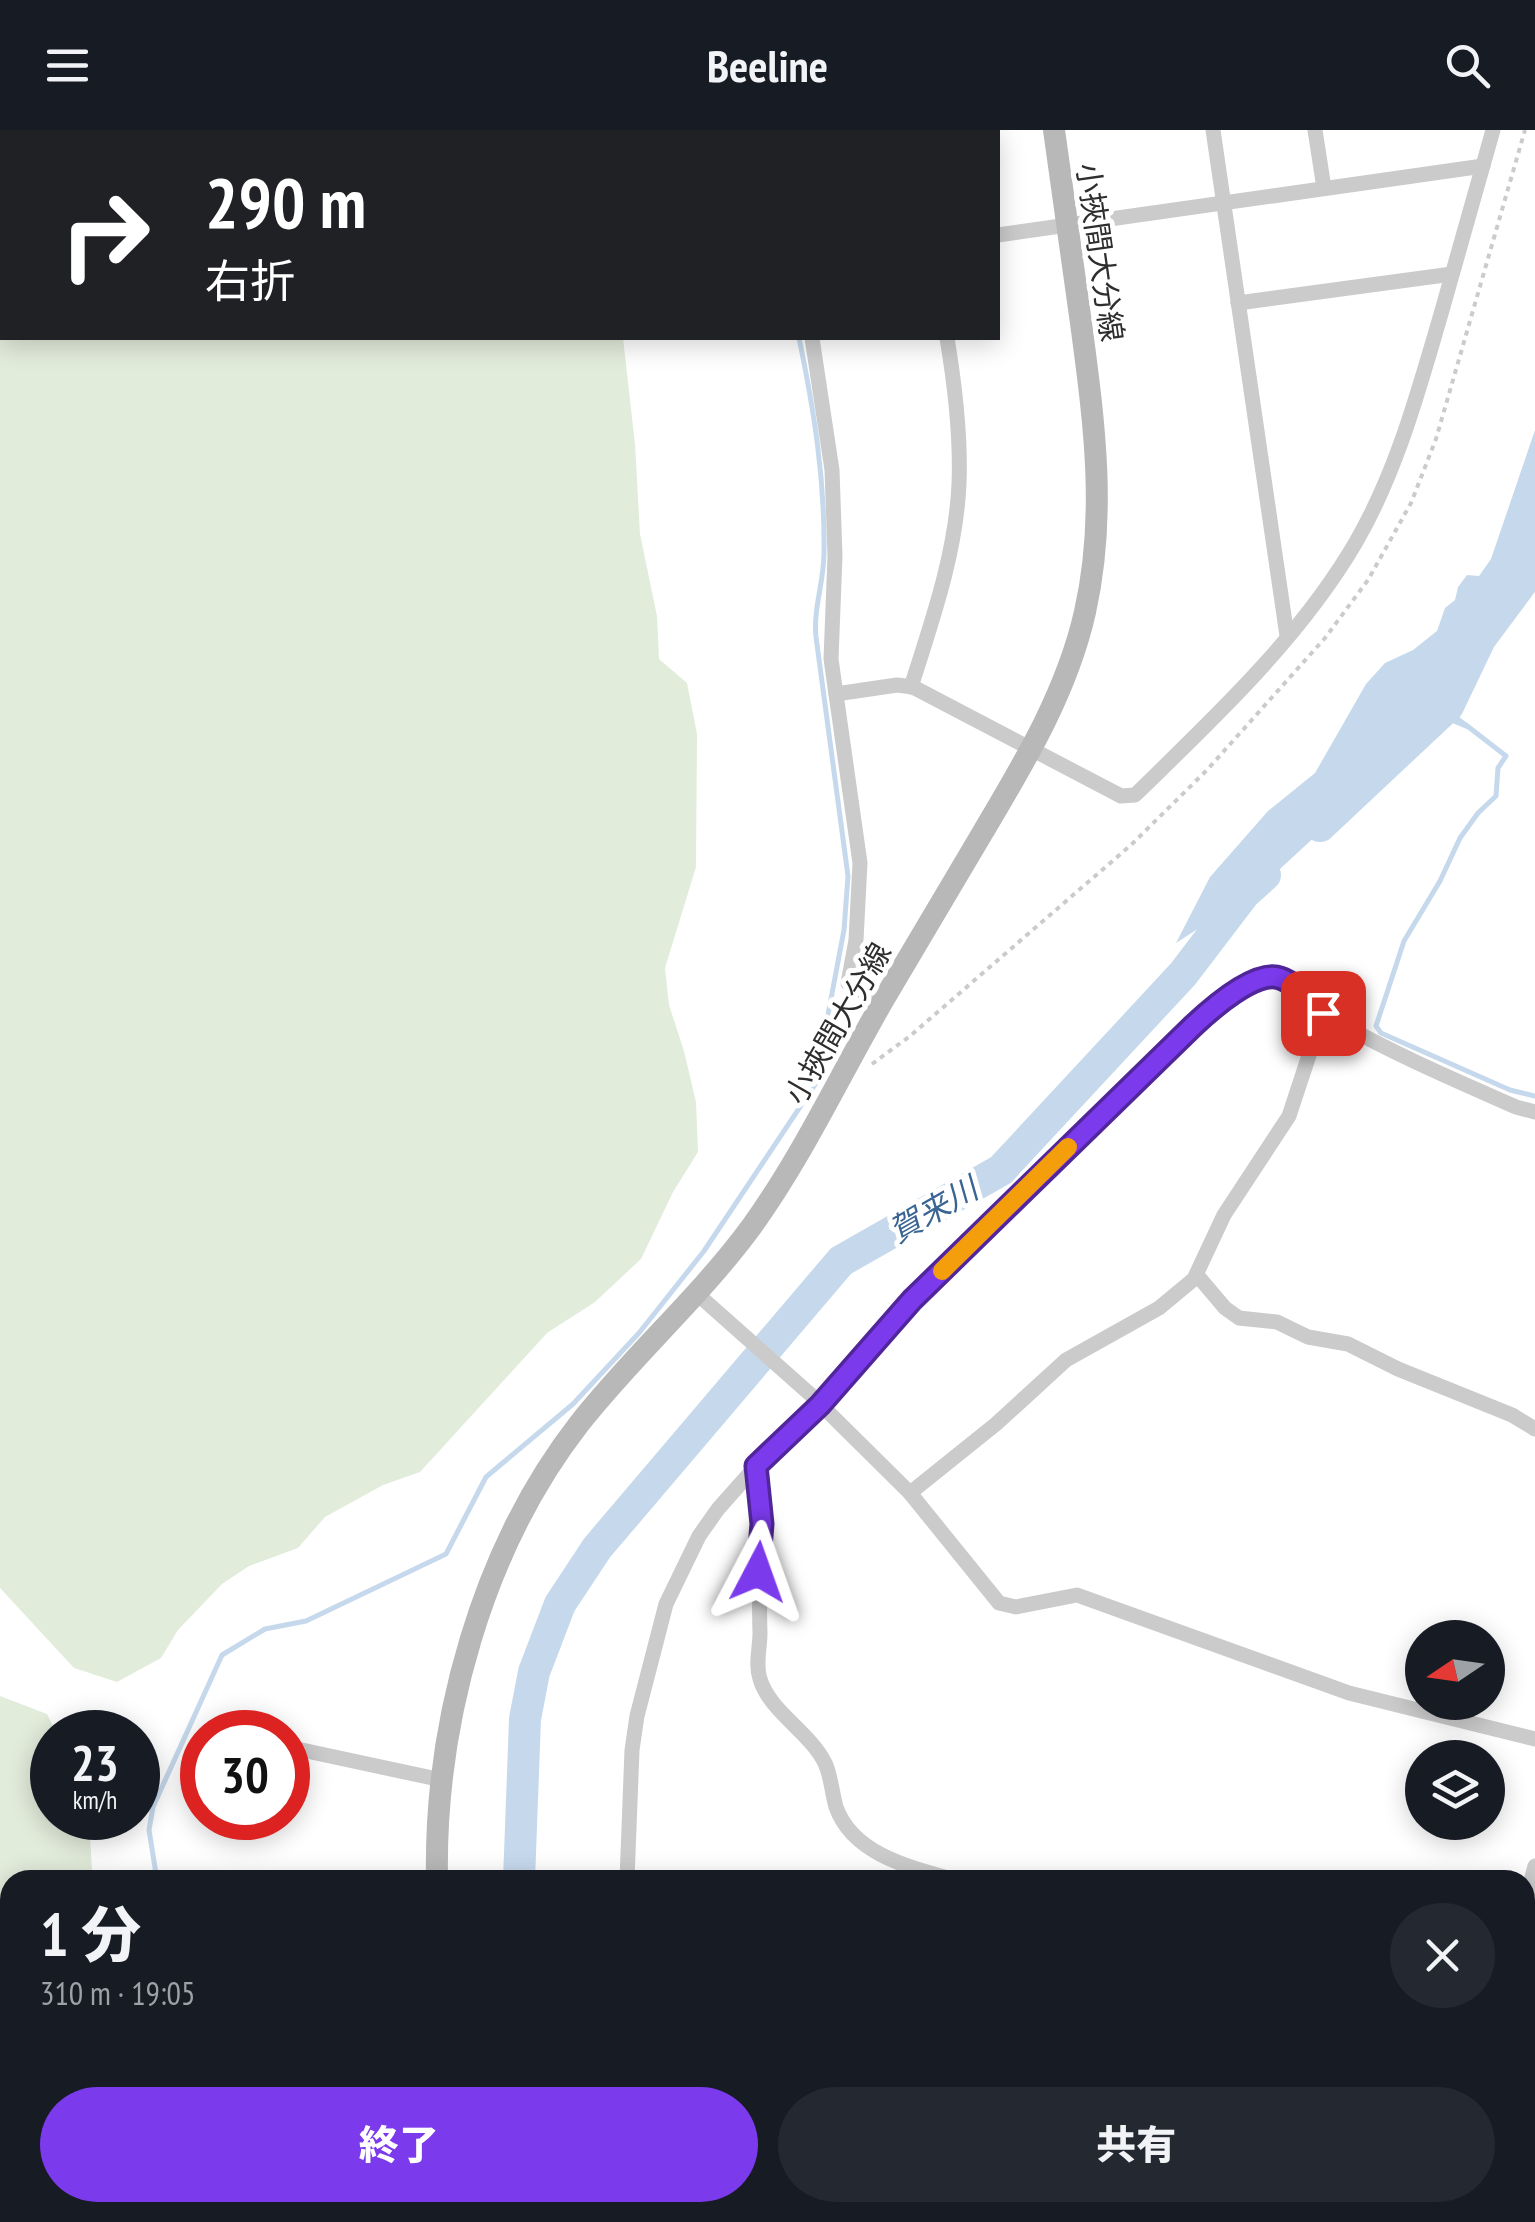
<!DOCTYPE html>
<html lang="ja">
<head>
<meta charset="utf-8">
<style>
  :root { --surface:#171b24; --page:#242831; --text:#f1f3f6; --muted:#9ea1a6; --accent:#7c3aed }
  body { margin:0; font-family:"PT Sans Narrow","Noto Sans JP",sans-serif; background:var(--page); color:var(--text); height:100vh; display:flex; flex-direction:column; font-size:38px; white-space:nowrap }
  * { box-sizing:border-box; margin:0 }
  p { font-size:32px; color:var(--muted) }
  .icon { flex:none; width:55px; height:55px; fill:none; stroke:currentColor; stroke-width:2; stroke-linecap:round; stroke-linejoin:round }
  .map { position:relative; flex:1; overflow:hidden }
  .drawer { position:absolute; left:0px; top:1740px; width:1535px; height:352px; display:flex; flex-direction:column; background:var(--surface); border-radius:30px 30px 0 0; box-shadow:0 5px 25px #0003 }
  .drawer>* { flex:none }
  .top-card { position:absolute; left:0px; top:0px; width:1000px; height:210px; box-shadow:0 5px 25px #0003; background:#202124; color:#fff; overflow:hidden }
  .needle { width:65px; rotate:257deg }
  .controls { position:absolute; left:1405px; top:1490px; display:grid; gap:20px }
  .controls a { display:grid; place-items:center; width:100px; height:100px; border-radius:50%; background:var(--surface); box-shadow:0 5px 25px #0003; font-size:50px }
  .speed { position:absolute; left:30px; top:1580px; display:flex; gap:20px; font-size:50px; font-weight:700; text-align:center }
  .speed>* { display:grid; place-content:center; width:130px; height:130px; border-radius:50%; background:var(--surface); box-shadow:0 5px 25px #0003; line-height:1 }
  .speed small { font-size:25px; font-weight:400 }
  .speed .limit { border:15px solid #d22; background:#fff; color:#111 }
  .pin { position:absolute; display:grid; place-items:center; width:85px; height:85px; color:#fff; margin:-42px; border-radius:20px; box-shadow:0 5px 15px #0006 }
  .me { position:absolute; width:110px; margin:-55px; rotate:4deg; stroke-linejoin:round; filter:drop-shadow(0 0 8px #0008) }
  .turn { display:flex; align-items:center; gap:35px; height:210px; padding:0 40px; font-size:45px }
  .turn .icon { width:130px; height:130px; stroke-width:2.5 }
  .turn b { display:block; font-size:70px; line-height:85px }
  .round { display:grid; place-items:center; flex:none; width:105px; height:105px; border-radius:52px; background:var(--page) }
  .summary { display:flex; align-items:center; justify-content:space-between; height:170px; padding:0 40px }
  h1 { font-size:60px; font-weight:800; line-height:75px }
  .primary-button { display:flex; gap:20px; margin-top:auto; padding:20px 40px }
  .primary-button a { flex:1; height:115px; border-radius:60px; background:var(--accent); color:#fff; font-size:40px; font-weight:800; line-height:115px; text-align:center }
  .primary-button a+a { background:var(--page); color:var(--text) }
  header { display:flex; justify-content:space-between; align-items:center; height:130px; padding:0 40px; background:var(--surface); font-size:45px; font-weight:800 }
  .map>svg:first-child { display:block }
</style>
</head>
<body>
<header><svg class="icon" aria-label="menu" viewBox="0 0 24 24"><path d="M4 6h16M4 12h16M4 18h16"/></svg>Beeline<svg class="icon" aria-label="search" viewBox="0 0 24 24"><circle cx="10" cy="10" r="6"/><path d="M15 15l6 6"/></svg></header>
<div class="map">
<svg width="1535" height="2092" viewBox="0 0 1535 2092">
  <rect width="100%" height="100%" fill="#fff"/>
  <!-- green -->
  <g fill="#e2ecdb">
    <polygon points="0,0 657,0 2,2 2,208 623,208 635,314 640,404 657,486 659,529 687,553 697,604 696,737 665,838 669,875 684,921 696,972 698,1022 673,1062 641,1129 595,1172 547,1203 420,1342 383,1355 325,1387 298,1418 249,1436 222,1454 178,1500 161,1528 117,1552 74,1538 0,1458"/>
    <polygon points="0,1566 47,1584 56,1602 52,1602 52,1688 89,1688 92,1740 96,1750 10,1750 10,2059 0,2072"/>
  </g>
  <!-- water -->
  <polygon fill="#c6d9ec" points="1535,300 1535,419 1523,460 1508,484 1474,511 1438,570 1472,597 1469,600 1426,582 1333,690 1255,762 1176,813 1210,747 1268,681 1315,643 1366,554 1385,533 1413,520 1437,501 1445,478 1455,470 1458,457 1467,445 1479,446 1491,429"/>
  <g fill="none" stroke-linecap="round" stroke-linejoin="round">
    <!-- stream -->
    <g stroke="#c6d9ec" stroke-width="5">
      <polyline points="111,2 115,0"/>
      <polyline points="778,2 778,0"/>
      <polyline points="0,160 2,158"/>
      <polyline points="1466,595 1506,626 1498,638 1496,666 1478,683 1460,708 1440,751 1404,811 1376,896 1381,903 1510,960 1535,966"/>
      <path d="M157 1750 149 1700 153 1677 222 1525 265 1499 306 1491 446 1424 486 1347 573 1274 639 1203 704 1121 820 947 827 890 844 800 848 746 816 507C813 479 824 452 824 423 825 349 814 280 799 208"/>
      <polyline points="1525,1828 1535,1797"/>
      <polyline points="237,2082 238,2092"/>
      <polyline points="986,2082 1010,2092"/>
      <polyline points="1444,2092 1447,2082"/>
    </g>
    <!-- river -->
    <g stroke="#c6d9ec" stroke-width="32">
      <polyline points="1320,696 1448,576 1480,509 1535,435"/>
      <polyline points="519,1750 525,1589 534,1542 560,1474 597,1418 841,1131 1001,1040 1183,844 1244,764 1265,745"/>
      <polyline points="514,2092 514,2082"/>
    </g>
    <!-- path -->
    <polyline stroke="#cbcbcb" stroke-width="4" stroke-dasharray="5 5" stroke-linecap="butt" points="872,934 910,906 1131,715 1207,640 1325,508 1368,450 1411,373 1436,309 1525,0"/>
    <!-- street -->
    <g stroke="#cbcbcb" stroke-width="15">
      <polyline points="916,0 916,2"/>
      <polyline points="1213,0 1287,506"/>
      <polyline points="1315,0 1324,58"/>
      <polyline points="792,2 792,0"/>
      <polyline points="998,105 1483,36"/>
      <polyline points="1238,173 1452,144"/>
      <polyline points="812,208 832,340 835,426 831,529 860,733 856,810 848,853 882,873"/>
      <path d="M911 557C932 491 956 423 959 354 961 305 955 256 947 208"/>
      <path d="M836 564 897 555 913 557 1121 666 1135 665C1214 588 1300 508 1356 412 1397 341 1418 262 1441 184 1458 122 1476 61 1493 0"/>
      <polyline points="1197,1145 1225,1178 1239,1188 1277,1192 1308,1207 1348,1214 1398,1239 1512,1285 1535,1299"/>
      <polyline points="695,1162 811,1265 910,1363 999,1473 1016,1477 1077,1465 1349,1563 1535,1609"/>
      <path d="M756 1336C764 1392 758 1447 760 1503 760 1518 755 1534 760 1549 770 1582 809 1601 825 1633 831 1646 832 1663 836 1677 853 1725 912 1738 955 1750"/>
      <polyline points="910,1363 996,1294 1066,1230 1159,1178 1194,1149 1224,1085 1289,986 1323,883"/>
      <polyline points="288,1617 442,1650"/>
      <path d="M627 1750 632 1620 637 1586 666 1474 699 1406 718 1379 774 1316 820 1275 911 1170 1222 869 1274 846C1298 853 1314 878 1336 891 1394 924 1455 950 1516 977L1535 982"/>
      <polyline points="1525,1773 1535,1736"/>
      <polyline points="324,2082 419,2092"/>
      <polyline points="891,2082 922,2092"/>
      <polyline points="1039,2082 1056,2092"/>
      <polyline points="605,2092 606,2082"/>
      <polyline points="1425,2092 1428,2082"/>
    </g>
    <!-- secondary -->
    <g stroke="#b8b8b8" stroke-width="22">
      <path d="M437 1750C434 1593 482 1419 579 1294 633 1225 700 1167 752 1096 803 1025 840 945 884 869 917 813 950 758 983 702 1024 633 1067 562 1085 482 1107 384 1094 291 1081 193 1072 128 1063 64 1054 0"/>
      <polyline points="441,2092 441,2082"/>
    </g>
  </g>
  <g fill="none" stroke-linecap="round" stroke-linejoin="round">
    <defs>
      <path id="route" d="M758 1442 762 1394 756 1336 820 1275 912 1170 1193 896C1210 880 1256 839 1280 848 1296 853 1311 872 1323 883"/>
    </defs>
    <!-- route casing -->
    <use href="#route" stroke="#51269a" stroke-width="25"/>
    <!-- route -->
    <use href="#route" stroke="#7c3aed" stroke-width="18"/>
    <!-- slow -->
    <polyline stroke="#f59e0b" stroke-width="18" points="942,1141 1068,1017"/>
  </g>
  <g text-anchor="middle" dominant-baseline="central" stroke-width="10" stroke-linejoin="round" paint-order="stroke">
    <!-- street labels -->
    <g font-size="30" fill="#2e2e2e" stroke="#fff">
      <text transform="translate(1101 122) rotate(82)">小挾間大分線</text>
      <text transform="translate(837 893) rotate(-60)">小挾間大分線</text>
    </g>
    <!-- water labels -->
    <g font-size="32" font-style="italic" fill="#3a6592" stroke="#fff">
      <text transform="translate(933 1079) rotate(-30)">賀来川</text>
    </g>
  </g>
</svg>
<div class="controls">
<a><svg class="needle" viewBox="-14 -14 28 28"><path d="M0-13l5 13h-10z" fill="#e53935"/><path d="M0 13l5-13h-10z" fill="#9ea1a6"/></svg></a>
<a><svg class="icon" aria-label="layers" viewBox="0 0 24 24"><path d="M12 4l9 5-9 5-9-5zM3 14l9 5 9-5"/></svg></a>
</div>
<div class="speed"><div>23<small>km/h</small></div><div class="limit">30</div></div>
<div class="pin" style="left:1323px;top:883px;background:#d93025"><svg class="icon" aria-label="arrive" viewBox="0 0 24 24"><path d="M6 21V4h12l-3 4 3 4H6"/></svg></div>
<svg class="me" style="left:758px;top:1442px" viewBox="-20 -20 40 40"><path d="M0-17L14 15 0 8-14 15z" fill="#7c3aed" stroke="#fff" stroke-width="4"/></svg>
<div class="top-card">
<div class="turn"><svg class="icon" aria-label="right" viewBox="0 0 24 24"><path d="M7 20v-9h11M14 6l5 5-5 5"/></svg><div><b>290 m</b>右折</div></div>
</div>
<section class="drawer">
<div class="summary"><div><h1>1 分</h1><p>310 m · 19:05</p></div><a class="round"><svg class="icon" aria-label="close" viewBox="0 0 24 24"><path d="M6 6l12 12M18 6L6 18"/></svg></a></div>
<div class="primary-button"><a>終了</a><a>共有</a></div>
</section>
</div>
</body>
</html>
